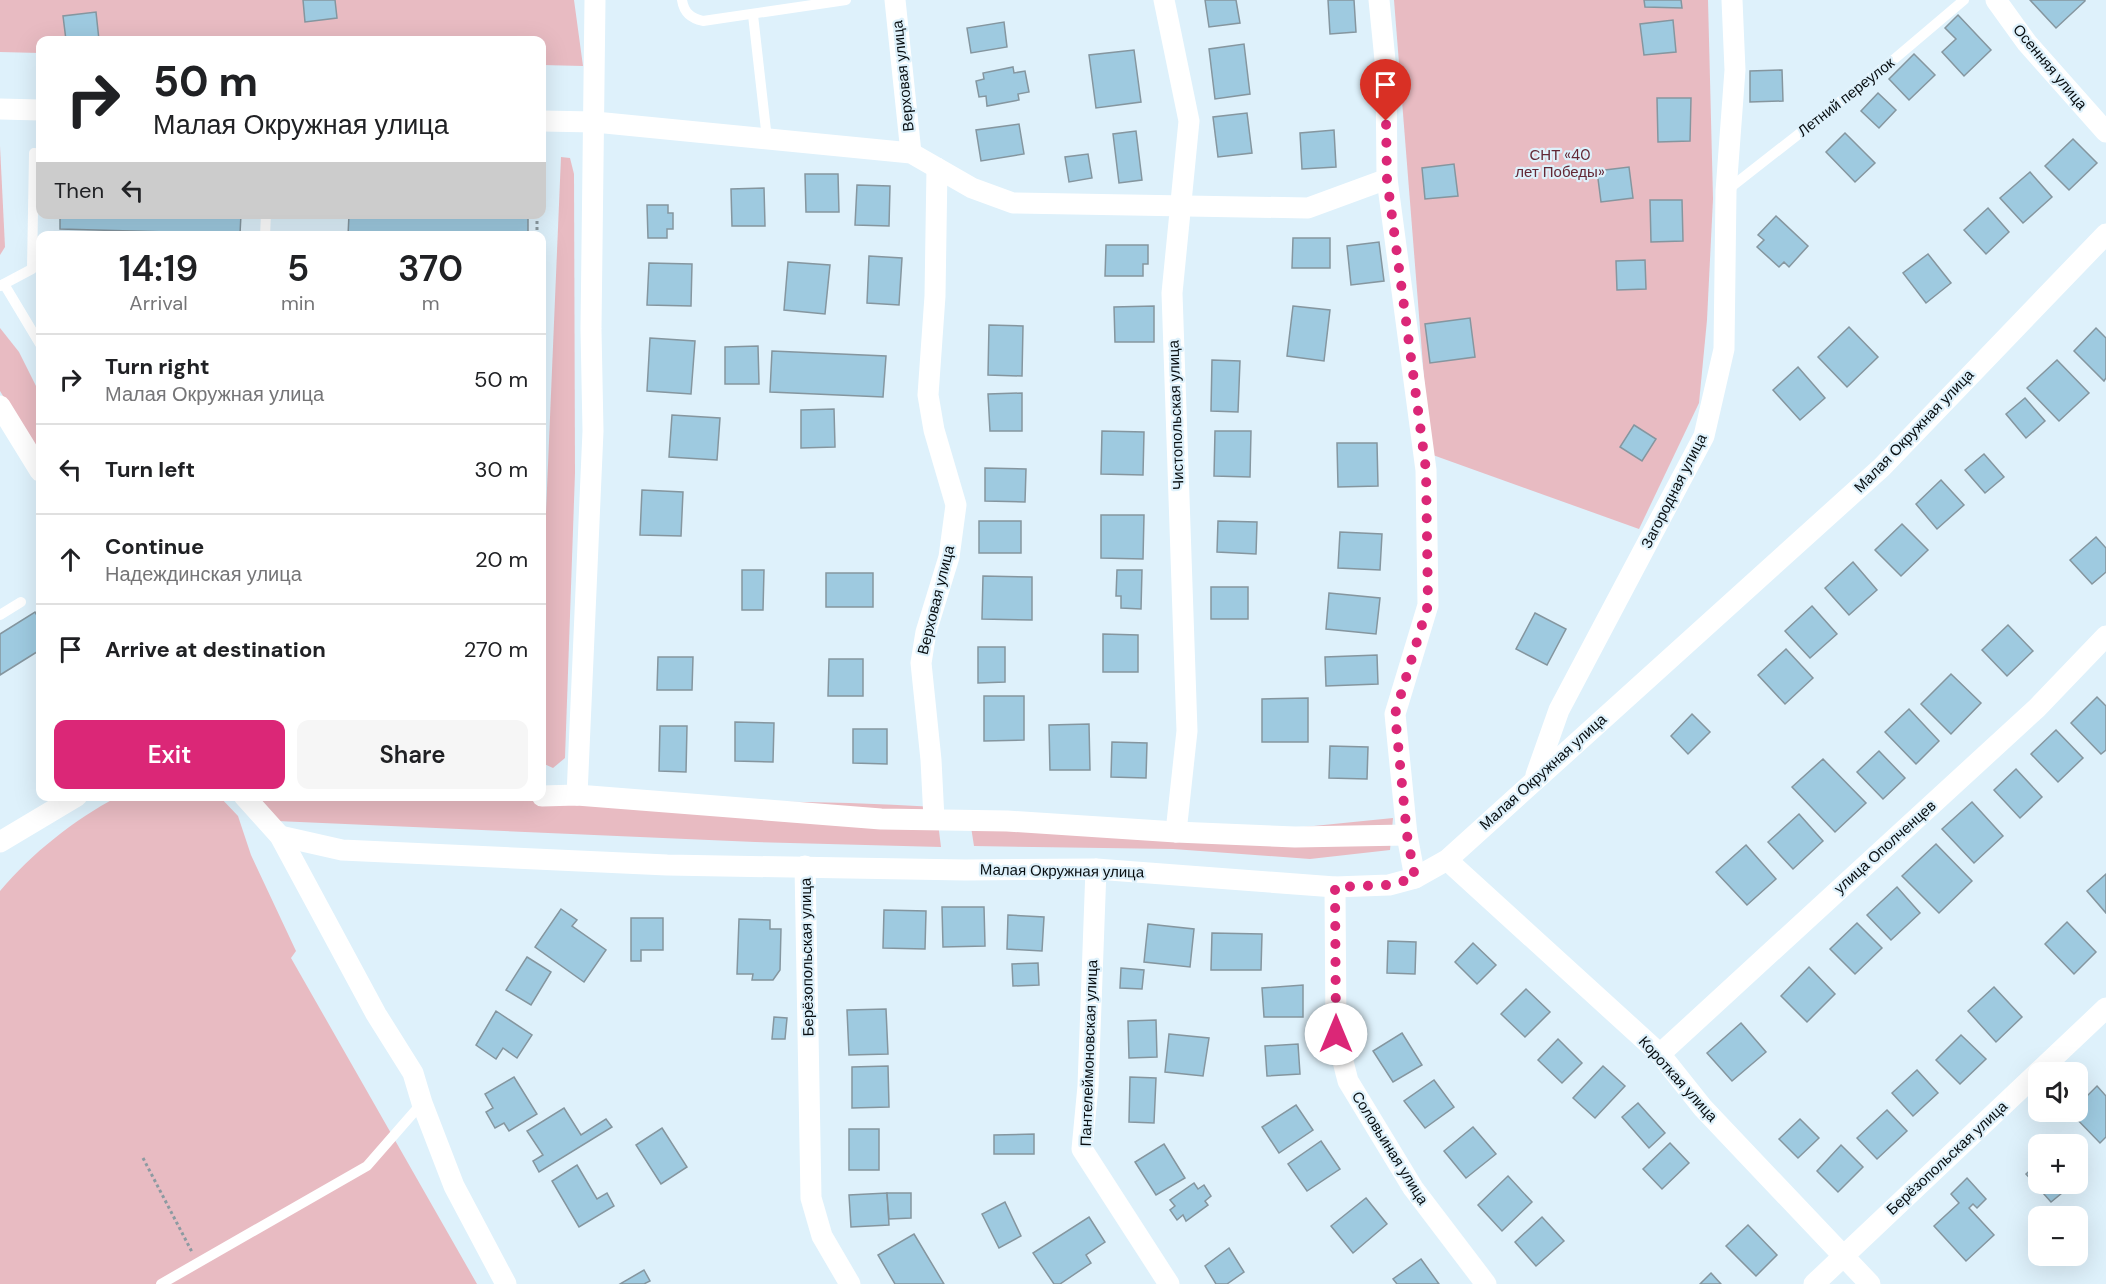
<!DOCTYPE html>
<html lang="en">
<head>
<meta charset="utf-8">
<style>
  :root { --surface:#fff; --page:#f6f6f6; --text:#202124; --muted:#757577; --line:#e0e0e0; --accent:#db2777 }
  body { margin:0; font-family:"DM Sans",sans-serif; background:var(--page); color:var(--text); height:100vh; display:flex; flex-direction:column; font-size:22px; white-space:nowrap }
  * { box-sizing:border-box; margin:0 }
  p { font-size:20px; color:var(--muted) }
  .icon { flex:none; width:33px; height:33px; fill:none; stroke:currentColor; stroke-width:2; stroke-linecap:round; stroke-linejoin:round }
  .map { position:relative; flex:1; overflow:hidden }
  .drawer { position:absolute; left:36px; top:231px; width:510px; height:570px; display:flex; flex-direction:column; background:var(--surface); border-radius:12px; box-shadow:0 6px 24px #0002 }
  .drawer>* { flex:none }
  .banner { position:absolute; left:36px; top:36px; width:510px; height:183px; border-radius:12px; box-shadow:0 6px 24px #0002; background:#fff; color:var(--text); overflow:hidden }
  .controls { position:absolute; left:2028px; top:1062px; display:grid; gap:12px }
  .controls a { display:grid; place-items:center; width:60px; height:60px; border-radius:12px; background:var(--surface); box-shadow:0 6px 24px #0002; font-size:30px }
  .pin { position:absolute; display:grid; place-items:center; width:51px; height:51px; color:#fff; margin:-62px -26px; border-radius:50% 50% 50% 0; rotate:-45deg; box-shadow:0 0 6px #0007 }
  .pin .icon { rotate:45deg }
  .me { position:absolute; width:66px; margin:-33px; rotate:0deg; stroke-linejoin:round; filter:drop-shadow(0 0 4px #0008) }
  .turn { display:flex; align-items:center; gap:21px; height:126px; padding:0 18px; font-size:27px }
  .turn .icon { width:78px; height:78px; stroke-width:2.5 }
  .turn b { display:block; font-size:42px; line-height:51px }
  .then { display:flex; align-items:center; height:57px; padding:0 18px; background:#0003; gap:12px; font-size:22px }
  .eta { display:flex; justify-content:space-evenly; align-items:center; height:102px; text-align:center }
  .eta b { font-size:36px; font-weight:600; line-height:42px }
  .action { display:flex; gap:12px; margin-top:auto; padding:12px 18px }
  .action a { flex:1; height:69px; border-radius:12px; background:var(--accent); color:#fff; font-size:24px; font-weight:600; line-height:69px; text-align:center }
  .action a+a { background:var(--page); color:var(--text) }
  ul { padding:0; list-style:none }
  li { display:flex; align-items:center; gap:18px; height:90px; padding:0 18px; border-top:2px solid var(--line) }
  li div { flex:1 }
  li b { display:block; font-size:22px }
  li em { font-style:normal }
  .map>svg:first-child { display:block }
</style>
</head>
<body>
<div class="map">
<svg width="2106" height="1284" viewBox="0 0 2106 1284">
  <rect width="100%" height="100%" fill="#def1fb"/>
  <!-- green -->
  <g fill="#e8bbc2">
    <polygon points="0,0 574,0 583,66 542,65 542,40 40,40 40,53 0,52"/>
    <polygon points="1394,0 1708,0 1713,199 1707,320 1699,403 1639,529 1430,454"/>
    <polygon points="0,146 5,247 0,255"/>
    <polygon points="561,157 570,158 574,174 575,473 565,758 553,768 542,763 542,607"/>
    <polygon points="0,328 19,352 40,394 40,457 0,391"/>
    <path d="M463 796C621 805 779 797 936 807L941 847 755 842 277 821 259 797Z"/>
    <path d="M117 797H220L238 816 251 855 296 951 291 958 477 1284H0V891C32 853 74 820 117 797Z"/>
    <polygon points="969,814 1284,829 1393,818 1390,850 1310,859 1173,849 974,846"/>
  </g>
  <!-- building -->
  <g fill="#9ecae0" stroke="#85969f" stroke-width="1.5">
    <polygon points="303,0 335,0 337,18 305,22"/>
    <polygon points="1205,0 1236,0 1240,23 1209,27"/>
    <polygon points="1328,0 1354,0 1356,32 1330,34"/>
    <polygon points="1644,0 1681,0 1682,8 1645,7"/>
    <polygon points="2030,0 2085,0 2085,1 2056,28"/>
    <polygon points="96,12 99,40 66,40 63,16"/>
    <polygon points="1958,15 1991,50 1964,76 1942,52 1956,39 1945,28"/>
    <polygon points="1673,20 1676,52 1644,55 1640,24"/>
    <polygon points="1004,22 1007,47 971,53 967,28"/>
    <polygon points="1244,44 1250,94 1215,99 1209,49"/>
    <polygon points="1134,50 1141,102 1096,108 1089,55"/>
    <polygon points="1914,54 1935,75 1909,100 1889,79"/>
    <polygon points="1013,67 1014,73 1025,71 1029,92 1018,94 1019,100 987,106 986,96 979,97 976,81 984,79 983,73"/>
    <polygon points="1782,70 1783,101 1750,102 1750,71"/>
    <polygon points="1878,93 1896,110 1879,128 1861,111"/>
    <polygon points="1657,98 1691,98 1690,141 1658,142"/>
    <polygon points="1247,113 1252,153 1218,157 1213,117"/>
    <polygon points="1019,124 1024,154 981,161 976,130"/>
    <polygon points="1334,130 1336,167 1302,169 1300,133"/>
    <polygon points="1136,131 1142,180 1119,183 1113,134"/>
    <polygon points="1845,133 1875,163 1855,182 1826,152"/>
    <polygon points="2073,139 2097,163 2069,190 2045,166"/>
    <polygon points="1088,154 1092,178 1069,182 1065,157"/>
    <polygon points="1454,164 1458,196 1425,199 1422,168"/>
    <polygon points="1629,167 1633,198 1601,202 1597,171"/>
    <polygon points="2030,172 2052,197 2023,223 2000,198"/>
    <polygon points="805,174 838,174 839,212 806,212"/>
    <polygon points="857,185 890,186 889,226 855,225"/>
    <polygon points="764,188 765,226 732,226 731,189"/>
    <polygon points="1650,200 1682,200 1683,241 1651,242"/>
    <polygon points="647,205 668,205 668,213 673,213 673,229 667,229 667,238 648,238"/>
    <polygon points="1988,208 2009,232 1986,254 1964,230"/>
    <polygon points="60,214 241,214 240,234 60,229"/>
    <polygon points="349,214 528,214 528,236 348,236"/>
    <polygon points="1776,216 1808,246 1789,267 1784,262 1779,267 1757,247 1764,240 1758,235"/>
    <polygon points="1293,238 1330,238 1330,268 1292,268"/>
    <polygon points="1379,242 1384,281 1351,285 1347,246"/>
    <polygon points="1106,245 1148,245 1148,264 1143,264 1143,276 1105,276"/>
    <polygon points="1928,254 1951,283 1926,303 1903,273"/>
    <polygon points="869,256 902,258 899,305 867,303"/>
    <polygon points="1645,260 1646,289 1617,290 1616,261"/>
    <polygon points="788,262 830,265 825,314 784,310"/>
    <polygon points="649,263 692,264 691,306 647,305"/>
    <polygon points="1154,306 1154,342 1115,342 1114,307"/>
    <polygon points="1293,306 1330,310 1324,361 1287,356"/>
    <polygon points="1470,318 1475,357 1430,363 1425,324"/>
    <polygon points="989,325 1023,326 1022,376 988,375"/>
    <polygon points="1849,327 1878,357 1847,387 1818,357"/>
    <polygon points="2096,328 2106,338 2106,378 2104,381 2074,351"/>
    <polygon points="650,338 695,341 691,394 647,391"/>
    <polygon points="758,346 759,384 725,384 725,347"/>
    <polygon points="772,351 886,356 883,397 770,392"/>
    <polygon points="1212,360 1240,361 1238,412 1211,411"/>
    <polygon points="2057,360 2089,393 2059,421 2027,388"/>
    <polygon points="1798,367 1825,398 1800,420 1773,390"/>
    <polygon points="1022,393 1022,431 990,431 988,394"/>
    <polygon points="2025,398 2045,421 2026,438 2006,414"/>
    <polygon points="834,409 835,447 801,448 801,410"/>
    <polygon points="672,415 720,418 717,460 669,457"/>
    <polygon points="1634,425 1656,439 1642,461 1620,447"/>
    <polygon points="1102,431 1144,432 1143,475 1101,474"/>
    <polygon points="1215,431 1251,431 1250,477 1214,476"/>
    <polygon points="1337,443 1377,443 1378,486 1338,487"/>
    <polygon points="1984,454 2004,477 1985,493 1965,470"/>
    <polygon points="985,468 1026,469 1025,502 985,501"/>
    <polygon points="1941,480 1964,505 1937,529 1916,504"/>
    <polygon points="642,490 683,492 681,536 640,535"/>
    <polygon points="1101,515 1144,515 1143,559 1101,558"/>
    <rect x="979" y="521" width="42" height="32"/>
    <polygon points="1218,521 1257,522 1256,554 1217,552"/>
    <polygon points="1902,524 1928,550 1901,576 1875,550"/>
    <polygon points="1340,532 1382,534 1380,570 1338,568"/>
    <polygon points="2096,537 2106,548 2106,572 2092,584 2070,560"/>
    <polygon points="1853,562 1877,590 1849,615 1825,588"/>
    <polygon points="742,570 764,570 763,610 742,610"/>
    <polygon points="1117,570 1142,570 1141,609 1121,608 1121,596 1116,596"/>
    <rect x="826" y="573" width="47" height="34"/>
    <polygon points="983,576 1032,577 1032,620 982,619"/>
    <rect x="1211" y="587" width="37" height="32"/>
    <polygon points="1329,593 1380,598 1376,634 1326,629"/>
    <polygon points="1812,606 1837,634 1810,658 1785,631"/>
    <polygon points="35,612 40,621 40,650 0,675 0,634"/>
    <polygon points="1535,613 1566,629 1547,665 1516,649"/>
    <polygon points="2008,625 2033,651 2007,676 1982,650"/>
    <polygon points="1103,634 1138,635 1138,672 1103,672"/>
    <polygon points="978,647 1005,647 1005,682 978,683"/>
    <polygon points="1786,649 1813,678 1785,704 1758,675"/>
    <polygon points="1377,655 1378,684 1326,686 1325,657"/>
    <polygon points="658,657 693,657 692,690 657,690"/>
    <polygon points="829,659 863,659 863,696 828,696"/>
    <polygon points="1951,674 1981,703 1951,734 1921,704"/>
    <polygon points="984,696 1024,696 1024,740 984,741"/>
    <polygon points="2097,697 2106,706 2106,750 2101,754 2071,723"/>
    <polygon points="1308,698 1308,742 1262,742 1262,699"/>
    <polygon points="1909,709 1939,741 1916,764 1885,732"/>
    <polygon points="1692,714 1710,732 1688,754 1671,736"/>
    <polygon points="735,722 774,723 773,762 735,761"/>
    <polygon points="1089,724 1090,770 1050,770 1049,725"/>
    <polygon points="660,726 687,726 686,772 659,771"/>
    <polygon points="853,729 887,729 887,764 853,763"/>
    <polygon points="2056,730 2083,758 2058,782 2031,754"/>
    <polygon points="1112,742 1147,743 1146,778 1111,777"/>
    <polygon points="1330,746 1368,747 1367,779 1329,778"/>
    <polygon points="1879,751 1905,778 1883,799 1857,772"/>
    <polygon points="1823,759 1866,803 1835,832 1792,787"/>
    <polygon points="2016,769 2042,797 2020,818 1994,790"/>
    <polygon points="1972,802 2003,836 1974,863 1942,829"/>
    <polygon points="1799,814 1823,841 1793,869 1768,842"/>
    <polygon points="1936,844 1972,881 1939,913 1902,876"/>
    <polygon points="1746,845 1776,879 1747,905 1716,872"/>
    <polygon points="2106,874 2106,913 2087,891"/>
    <polygon points="1897,887 1920,913 1891,940 1867,915"/>
    <polygon points="942,907 984,907 985,946 943,947"/>
    <polygon points="561,909 577,920 572,926 606,950 584,982 535,947"/>
    <polygon points="884,910 926,911 925,949 883,948"/>
    <polygon points="1008,915 1044,917 1042,951 1007,949"/>
    <polygon points="631,918 663,918 663,950 641,950 641,961 631,961"/>
    <polygon points="739,919 770,920 770,929 781,929 780,970 773,980 752,980 753,974 737,974"/>
    <polygon points="2067,922 2096,952 2074,974 2045,944"/>
    <polygon points="1857,923 1882,948 1855,974 1830,949"/>
    <polygon points="1148,924 1194,929 1190,967 1144,962"/>
    <polygon points="1212,933 1262,934 1261,970 1211,970"/>
    <polygon points="1388,941 1416,942 1415,974 1387,973"/>
    <polygon points="1473,943 1496,965 1477,984 1455,962"/>
    <polygon points="527,957 551,972 531,1005 506,990"/>
    <polygon points="1038,963 1039,985 1013,986 1012,964"/>
    <polygon points="1809,967 1835,994 1807,1022 1781,996"/>
    <polygon points="1121,968 1144,970 1142,989 1120,988"/>
    <polygon points="1303,985 1303,1017 1264,1017 1262,988"/>
    <polygon points="1994,987 2022,1017 1996,1042 1968,1011"/>
    <polygon points="1526,989 1550,1012 1525,1037 1501,1014"/>
    <polygon points="886,1009 888,1054 849,1055 847,1010"/>
    <polygon points="496,1011 532,1035 517,1058 503,1048 496,1059 476,1045"/>
    <polygon points="774,1017 787,1018 785,1039 772,1039"/>
    <polygon points="1156,1020 1157,1057 1129,1058 1128,1021"/>
    <polygon points="1741,1023 1766,1052 1732,1081 1707,1053"/>
    <polygon points="1402,1033 1422,1065 1393,1082 1373,1051"/>
    <polygon points="1169,1034 1209,1038 1203,1076 1165,1072"/>
    <polygon points="1961,1035 1986,1059 1960,1084 1936,1060"/>
    <polygon points="1558,1039 1582,1063 1562,1083 1538,1060"/>
    <polygon points="1298,1044 1300,1074 1267,1076 1265,1046"/>
    <polygon points="888,1066 889,1107 852,1108 852,1067"/>
    <polygon points="1603,1066 1625,1086 1595,1118 1573,1098"/>
    <polygon points="1917,1070 1938,1093 1913,1116 1892,1093"/>
    <polygon points="514,1077 537,1114 509,1131 504,1123 495,1128 486,1112 493,1108 485,1094"/>
    <polygon points="1130,1077 1156,1078 1154,1123 1129,1122"/>
    <polygon points="1434,1080 1454,1107 1425,1128 1404,1101"/>
    <polygon points="2097,1086 2106,1096 2106,1137 2100,1143 2070,1112 2078,1112 2078,1105"/>
    <polygon points="1638,1103 1665,1133 1649,1148 1622,1117"/>
    <polygon points="1296,1105 1313,1130 1279,1153 1262,1127"/>
    <polygon points="564,1108 581,1135 606,1119 612,1127 539,1172 533,1161 543,1155 527,1131"/>
    <polygon points="1887,1110 1907,1131 1877,1159 1857,1138"/>
    <polygon points="1800,1119 1819,1138 1798,1158 1779,1139"/>
    <polygon points="1473,1127 1496,1154 1466,1178 1444,1151"/>
    <polygon points="662,1128 687,1167 661,1184 636,1145"/>
    <rect x="849" y="1129" width="30" height="41"/>
    <polygon points="1034,1134 1034,1154 994,1154 994,1135"/>
    <polygon points="1321,1141 1340,1169 1307,1191 1288,1164"/>
    <polygon points="1670,1143 1689,1163 1662,1189 1643,1169"/>
    <polygon points="1164,1144 1185,1178 1156,1195 1135,1162"/>
    <polygon points="1841,1145 1863,1167 1838,1192 1817,1171"/>
    <polygon points="2038,1163 2038,1184 2073,1184 2051,1202 2026,1174"/>
    <polygon points="577,1165 597,1199 607,1193 614,1206 579,1227 552,1181"/>
    <polygon points="1508,1176 1532,1202 1502,1231 1478,1205"/>
    <polygon points="1967,1178 1986,1199 1977,1208 1973,1204 1969,1208 1994,1235 1966,1261 1934,1226 1959,1203 1951,1194"/>
    <polygon points="1194,1183 1198,1189 1204,1185 1211,1196 1205,1201 1208,1205 1186,1221 1183,1215 1177,1220 1170,1210 1175,1206 1170,1200"/>
    <polygon points="887,1193 889,1225 851,1227 849,1195"/>
    <polygon points="887,1193 911,1193 911,1218 889,1219"/>
    <polygon points="1366,1198 1387,1224 1353,1253 1331,1226"/>
    <polygon points="1005,1202 1021,1236 999,1248 982,1214"/>
    <polygon points="1089,1217 1105,1242 1086,1255 1091,1263 1060,1284 1054,1284 1033,1253"/>
    <polygon points="1542,1217 1564,1241 1536,1266 1515,1242"/>
    <polygon points="1748,1225 1777,1255 1756,1276 1726,1246"/>
    <polygon points="914,1234 944,1284 895,1284 878,1255"/>
    <polygon points="1229,1248 1244,1272 1227,1284 1216,1284 1205,1266"/>
    <polygon points="1421,1259 1439,1284 1397,1284 1393,1279"/>
    <polygon points="644,1270 650,1281 644,1284 620,1284"/>
    <polygon points="1711,1273 1721,1284 1700,1284"/>
  </g>
  <g fill="none" stroke-linecap="round" stroke-linejoin="round">
    <!-- path -->
    <g stroke="#8c9aa1" stroke-width="3" stroke-dasharray="3 3" stroke-linecap="butt">
      <polyline points="537,236 537,214"/>
      <polyline points="143,1158 192,1252"/>
    </g>
    <!-- service -->
    <g stroke="#fff" stroke-width="10">
      <path d="M682 0C684 13 691 18 703 21L846 0"/>
      <polyline points="753,15 767,139"/>
      <polyline points="1726,191 1892,61 1964,0"/>
      <polyline points="265,236 266,214"/>
      <polyline points="4,284 40,344"/>
      <polyline points="0,286 32,269 34,153 40,154"/>
      <polyline points="0,615 21,602"/>
      <polyline points="161,1284 367,1166 422,1103"/>
    </g>
    <!-- minor -->
    <g stroke="#fff" stroke-width="21">
      <polyline points="895,0 911,153"/>
      <polyline points="1164,0 1189,121 1172,293 1187,731 1176,832"/>
      <polyline points="1379,0 1386,70 1387,179 1426,470 1428,605 1395,714 1407,835 1415,878"/>
      <polyline points="1996,0 2027,43 2106,132"/>
      <polyline points="0,109 40,110"/>
      <polyline points="542,121 595,122 911,153 972,188 1013,203 1308,208 1387,179"/>
      <polyline points="0,406 40,471"/>
      <polyline points="1536,775 1559,710 1704,436 1724,349 1726,191 1735,70 1732,0"/>
      <polyline points="577,795 593,431 591,329 595,0"/>
      <polyline points="244,796 280,836 376,1014 413,1073 422,1103 454,1186 506,1284"/>
      <polyline points="542,796 577,795 881,819 1007,821 1176,832 1295,837 1407,835"/>
      <polyline points="934,819 931,760 921,663 926,632 949,557 956,505 934,430 928,395 935,296 937,168"/>
      <polyline points="280,836 342,850 667,865 965,870 1096,869 1335,887 1389,885 1415,878 1447,860 1882,467 2106,234"/>
      <polyline points="0,842 77,796"/>
      <polyline points="1447,860 1660,1054 1703,1108 1870,1284"/>
      <polyline points="805,866 811,1198 822,1236 850,1284"/>
      <polyline points="1096,869 1088,1086 1082,1149 1169,1284"/>
      <polyline points="1335,887 1336,1034 1348,1081 1413,1188 1486,1284"/>
      <polyline points="1660,1054 2037,708 2106,636"/>
      <polyline points="1814,1284 2106,1008"/>
    </g>
  </g>
  <g fill="none" stroke-linecap="round" stroke-linejoin="round">
    <!-- route -->
    <polyline stroke="#db2777" stroke-width="10" stroke-dasharray="0 18" points="1336,1034 1335,887 1389,885 1415,878 1407,835 1395,714 1428,605 1426,470 1387,179 1386,121"/>
  </g>
  <g text-anchor="middle" dominant-baseline="central" stroke-width="4.5" stroke-linejoin="round" paint-order="stroke">
    <!-- street labels -->
    <g font-size="15" fill="#070d10" stroke="#def1fb">
      <text transform="translate(2050 67) rotate(50)">Осенняя улица</text>
      <text transform="translate(903 76) rotate(-96)">Верховая улица</text>
      <text transform="translate(1846 97) rotate(-38)">Летний переулок</text>
      <text transform="translate(1176 415) rotate(-92)">Чистопольская улица</text>
      <text transform="translate(1914 431) rotate(-46)">Малая Окружная улица</text>
      <text transform="translate(1674 491) rotate(-63)">Загородная улица</text>
      <text transform="translate(936 600) rotate(-76)">Верховая улица</text>
      <text transform="translate(1543 772) rotate(-42)">Малая Окружная улица</text>
      <text transform="translate(1885 847) rotate(-42)">улица Ополченцев</text>
      <text transform="translate(1062 871) rotate(1)">Малая Окружная улица</text>
      <text transform="translate(807 957) rotate(-91)">Берёзопольская улица</text>
      <text transform="translate(1089 1053) rotate(-88)">Пантелеймоновская улица</text>
      <text transform="translate(1678 1079) rotate(48)">Короткая улица</text>
      <text transform="translate(1390 1148) rotate(58)">Соловьиная улица</text>
      <text transform="translate(1947 1158) rotate(-43)">Берёзопольская улица</text>
    </g>
    <!-- park labels -->
    <g font-size="15" fill="#632835" stroke="#def1fb">
      <text x="1560" y="155">СНТ «40<tspan x="1560" dy="17">лет Победы»</tspan></text>
    </g>
  </g>
</svg>
<div class="controls">
<a><svg class="icon" aria-label="sound" viewBox="0 0 24 24"><path d="M4 9h4l5-4v14l-5-4H4zM17 9q2 3 0 6"/></svg></a>
<a>+</a>
<a>−</a>
</div>
<div class="pin" style="left:1386px;top:121px;background:#d93025"><svg class="icon" aria-label="arrive" viewBox="0 0 24 24"><path d="M6 21V4h12l-3 4 3 4H6"/></svg></div>
<svg class="me" style="left:1336px;top:1034px" viewBox="-20 -20 40 40"><circle r="19" fill="#fff"/><path d="M0-13L10 11 0 6-10 11z" fill="#db2777"/></svg>
<div class="banner">
<div class="turn"><svg class="icon" aria-label="right" viewBox="0 0 24 24"><path d="M7 20v-9h11M14 6l5 5-5 5"/></svg><div><b>50 m</b>Малая Окружная улица</div></div>
<div class="then">Then<svg class="icon" aria-label="left" viewBox="0 0 24 24"><path d="M17 20v-9H6M10 6l-5 5 5 5"/></svg></div>
</div>
<section class="drawer">
<div class="eta">
<div><b>14:19</b><p>Arrival</p></div>
<div><b>5</b><p>min</p></div>
<div><b>370</b><p>m</p></div>
</div>
<ul>
<li><svg class="icon" aria-label="right" viewBox="0 0 24 24"><path d="M7 20v-9h11M14 6l5 5-5 5"/></svg><div><b>Turn right</b><p>Малая Окружная улица</p></div><em>50 m</em></li>
<li><svg class="icon" aria-label="left" viewBox="0 0 24 24"><path d="M17 20v-9H6M10 6l-5 5 5 5"/></svg><div><b>Turn left</b></div><em>30 m</em></li>
<li><svg class="icon" aria-label="ahead" viewBox="0 0 24 24"><path d="M12 20V5M6 11l6-6 6 6"/></svg><div><b>Continue</b><p>Надеждинская улица</p></div><em>20 m</em></li>
<li><svg class="icon" aria-label="arrive" viewBox="0 0 24 24"><path d="M6 21V4h12l-3 4 3 4H6"/></svg><div><b>Arrive at destination</b></div><em>270 m</em></li>
</ul>
<div class="action"><a>Exit</a><a>Share</a></div>
</section>
</div>
</body>
</html>
